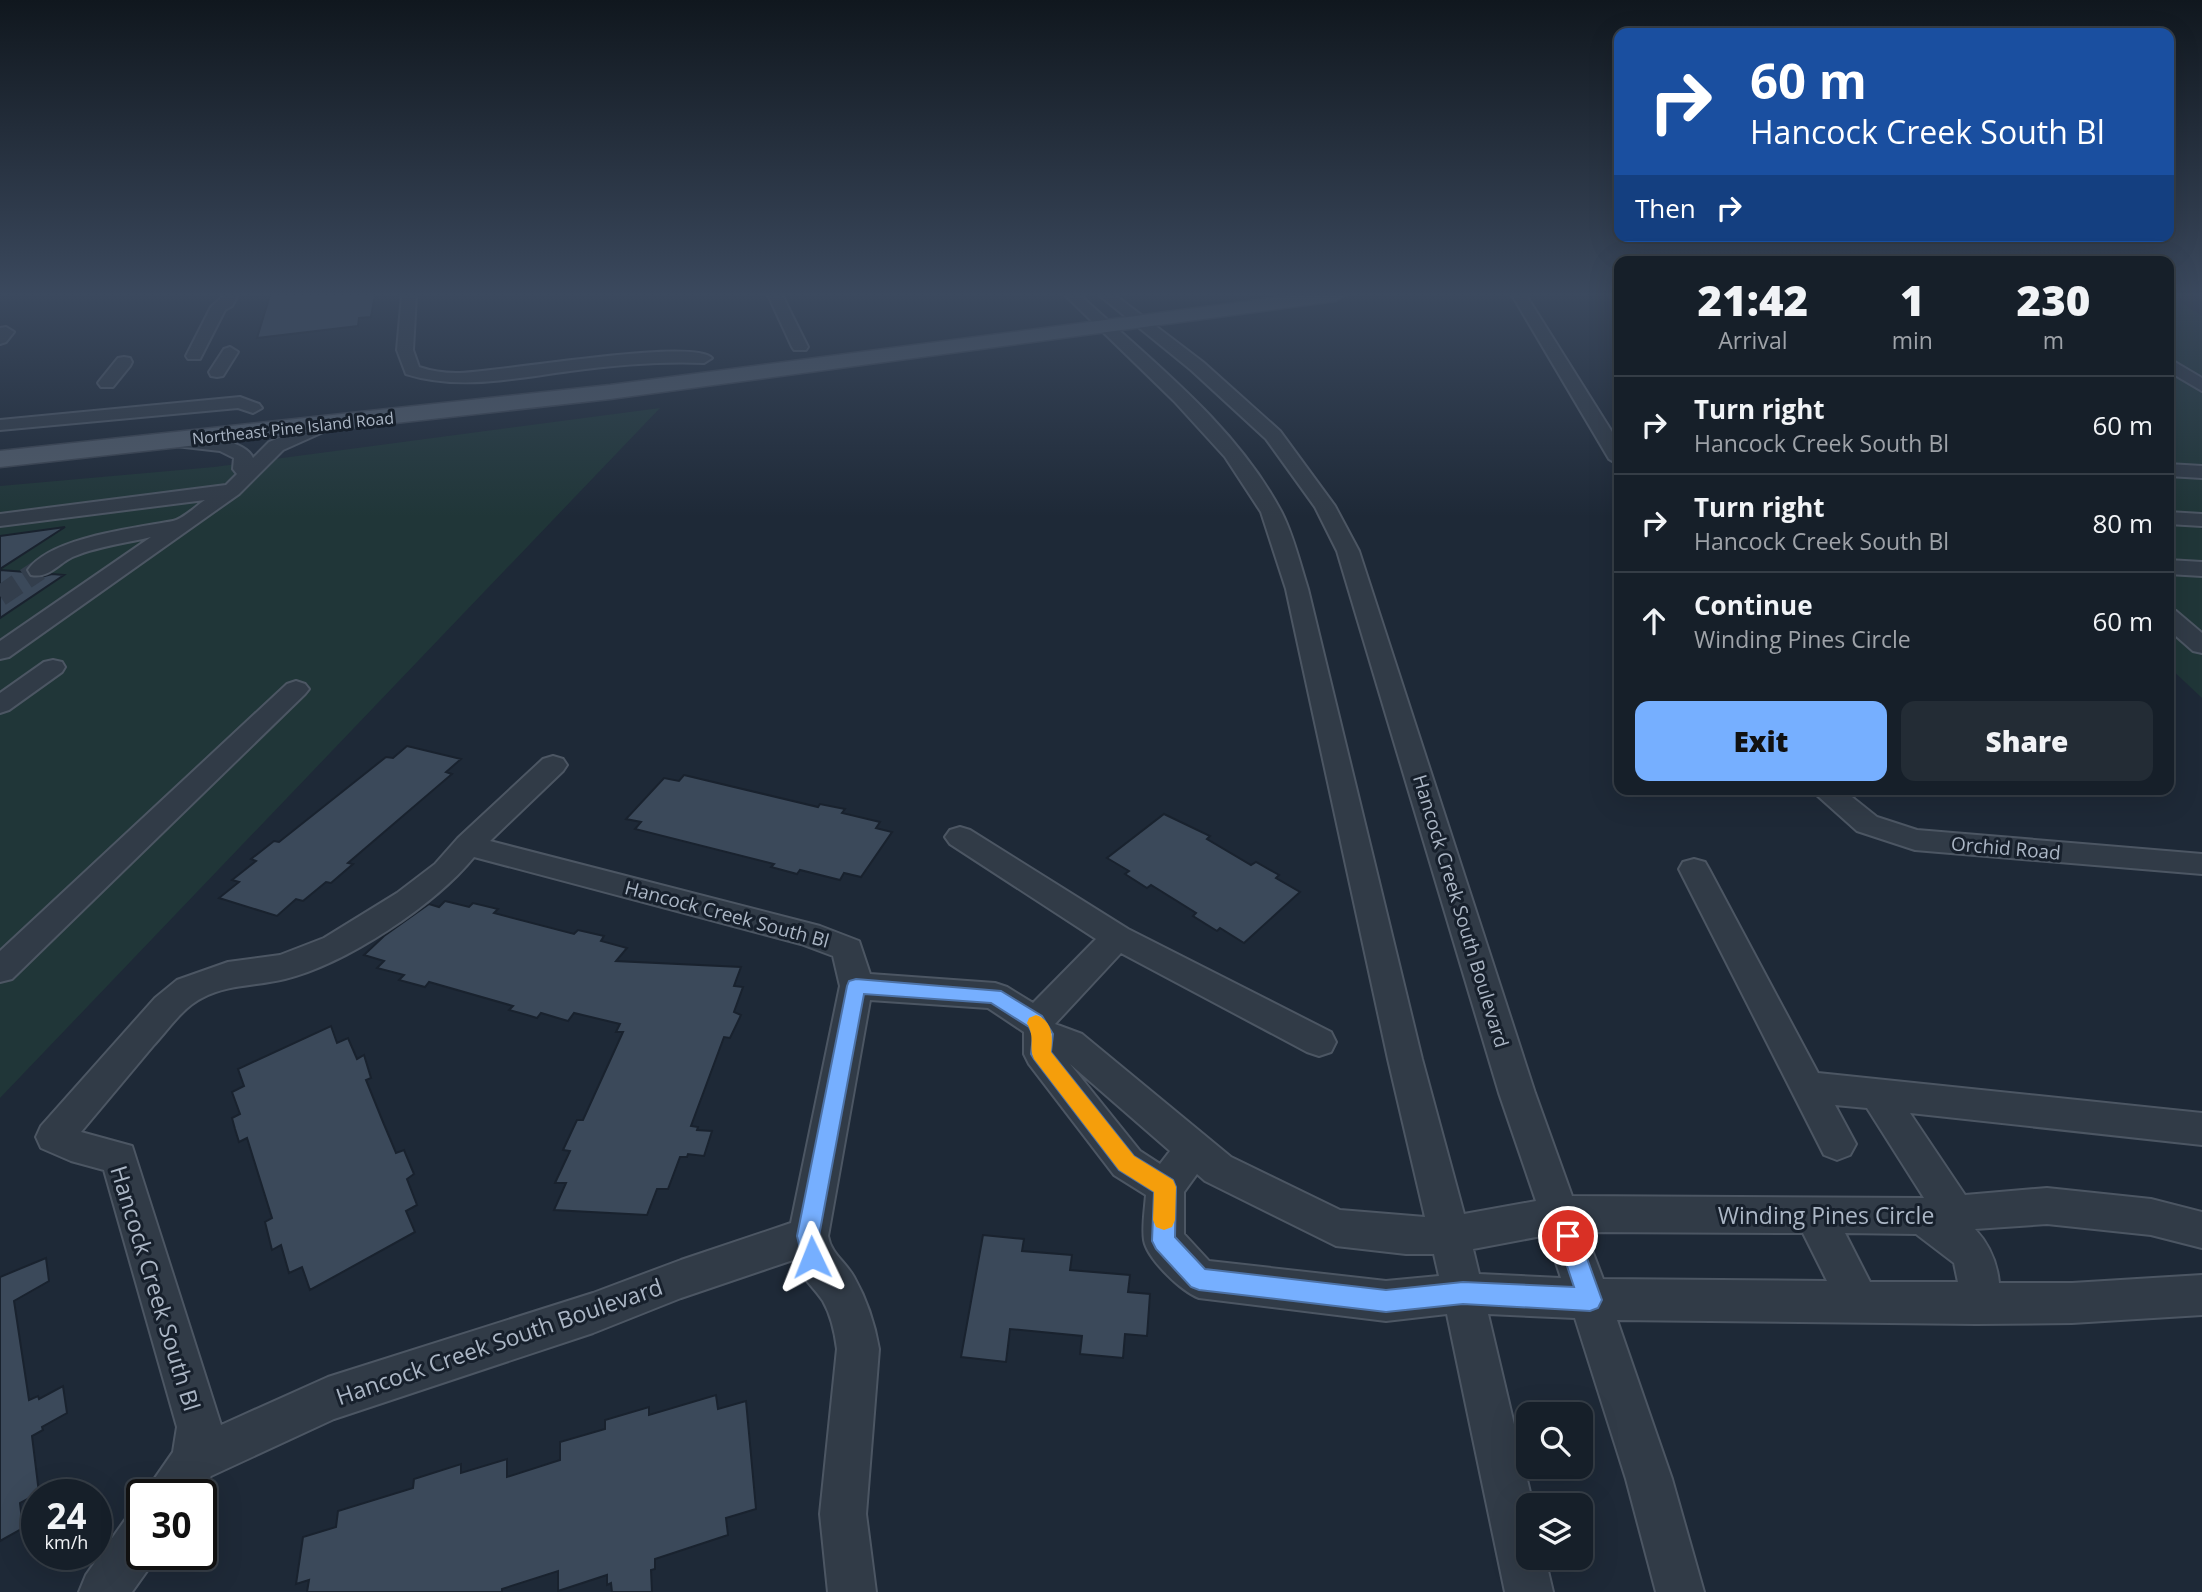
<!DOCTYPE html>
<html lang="en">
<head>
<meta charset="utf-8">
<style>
  :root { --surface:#161f29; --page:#232c35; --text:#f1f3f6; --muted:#9ea2a8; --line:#353d46; --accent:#76afff }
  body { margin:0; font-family:"Open Sans",sans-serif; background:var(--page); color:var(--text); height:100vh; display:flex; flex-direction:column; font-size:26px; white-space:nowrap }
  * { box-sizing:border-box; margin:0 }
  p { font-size:23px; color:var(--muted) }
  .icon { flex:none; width:38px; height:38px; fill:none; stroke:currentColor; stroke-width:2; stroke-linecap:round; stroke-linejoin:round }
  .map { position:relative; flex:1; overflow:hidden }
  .sheet { position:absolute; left:1614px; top:256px; width:560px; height:539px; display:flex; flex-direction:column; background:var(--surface); border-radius:14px; box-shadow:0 7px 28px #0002,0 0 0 2px var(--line) }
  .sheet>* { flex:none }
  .hud { position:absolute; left:1614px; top:28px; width:560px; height:214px; border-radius:14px; box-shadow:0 7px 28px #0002,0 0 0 2px var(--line); background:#1a4fa0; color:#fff; overflow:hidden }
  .tools { position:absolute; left:1516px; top:1402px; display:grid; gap:14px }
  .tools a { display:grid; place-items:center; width:77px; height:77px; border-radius:14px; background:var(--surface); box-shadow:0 7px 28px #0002,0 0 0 2px var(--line); font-size:35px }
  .speed { position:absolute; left:21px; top:1479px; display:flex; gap:14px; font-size:35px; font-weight:700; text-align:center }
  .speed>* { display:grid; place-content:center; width:91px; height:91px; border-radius:50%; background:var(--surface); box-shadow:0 7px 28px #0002,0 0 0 2px var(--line); line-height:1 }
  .speed small { font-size:18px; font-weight:400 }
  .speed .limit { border:4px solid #111; border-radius:10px; background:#fff; color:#111 }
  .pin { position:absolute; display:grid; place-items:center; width:60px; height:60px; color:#fff; margin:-30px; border:4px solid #fff; border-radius:50%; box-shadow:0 2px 7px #0007 }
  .me { position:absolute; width:77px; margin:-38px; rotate:358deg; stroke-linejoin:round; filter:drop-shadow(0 0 5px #0008) }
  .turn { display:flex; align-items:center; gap:24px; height:147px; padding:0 21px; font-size:32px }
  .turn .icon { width:91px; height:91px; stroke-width:2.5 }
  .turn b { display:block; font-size:49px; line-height:60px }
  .then { display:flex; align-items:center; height:66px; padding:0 21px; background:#0003; gap:14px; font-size:26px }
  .eta { display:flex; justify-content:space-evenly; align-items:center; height:119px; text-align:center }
  .eta b { font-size:42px; font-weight:800; line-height:49px }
  .action { display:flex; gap:14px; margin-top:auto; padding:14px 21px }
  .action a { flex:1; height:80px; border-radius:14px; background:var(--accent); color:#111; font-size:28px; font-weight:800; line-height:80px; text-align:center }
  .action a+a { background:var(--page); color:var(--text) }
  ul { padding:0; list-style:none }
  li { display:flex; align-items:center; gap:21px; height:98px; padding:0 21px; border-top:2px solid var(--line) }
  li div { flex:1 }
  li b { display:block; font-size:26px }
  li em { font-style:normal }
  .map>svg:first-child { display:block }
</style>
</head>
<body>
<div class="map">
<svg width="2202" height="1592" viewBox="0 0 2202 1592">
  <rect width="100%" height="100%" fill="#1e2937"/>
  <!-- green -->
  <g fill="#203638">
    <polygon points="2168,295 2183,295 2179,301 2202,316 2202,517 2187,517 2202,529 2202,698 2168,666"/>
    <polygon points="660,408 0,1098 0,486 214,467"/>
  </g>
  <!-- building -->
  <g fill="#3b495a" stroke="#19222e" stroke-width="2">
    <polygon points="270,295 375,295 371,317 359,318 358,326 257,338"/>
    <polygon points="65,527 0,569 0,536"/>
    <polygon points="0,570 26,572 31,578 37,578 52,574 64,575 0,618"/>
    <polygon points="407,746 461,759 446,772 452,774 348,863 353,864 331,883 326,882 303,901 296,899 277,916 219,898 239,882 232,880 256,861 251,859 274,841 279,842 386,757 393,758"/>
    <polygon points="684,775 818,807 820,804 845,809 842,813 880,822 876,828 892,832 861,877 844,873 840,880 800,870 797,874 771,867 774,864 635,829 641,822 626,819 664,778 679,781"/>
    <polygon points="1164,814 1210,836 1207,839 1251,865 1256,862 1279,875 1276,878 1300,892 1244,943 1220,928 1217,931 1193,916 1196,913 1151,885 1147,888 1125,874 1129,871 1107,858"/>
    <polygon points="445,901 469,907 473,903 498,909 494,913 574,934 578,930 604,936 601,941 627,948 616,961 741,967 734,986 743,987 734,1012 741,1015 730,1038 724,1037 691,1126 698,1127 697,1130 712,1131 704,1156 688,1154 687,1157 680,1157 668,1189 657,1189 647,1215 554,1210 566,1183 555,1183 570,1151 563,1150 577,1120 583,1120 623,1032 616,1032 620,1024 574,1013 568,1021 541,1013 537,1018 527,1015 509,1010 513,1006 429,982 425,987 399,980 404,975 377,968 384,961 364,955 384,936 429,904 439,907"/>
    <polygon points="331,1026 337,1043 348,1038 357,1059 364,1055 371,1078 366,1080 383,1122 396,1153 404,1150 414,1174 407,1179 417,1205 406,1211 415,1232 310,1290 302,1267 289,1273 281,1245 272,1250 265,1222 272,1218 247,1138 239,1142 235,1129 232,1118 240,1114 232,1092 244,1086 238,1069"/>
    <polygon points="983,1235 1024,1239 1022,1251 1072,1255 1070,1270 1130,1275 1128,1292 1150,1294 1147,1336 1125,1334 1123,1358 1080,1354 1082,1336 1010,1329 1006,1362 961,1357"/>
    <polygon points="46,1258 49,1281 14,1301 29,1400 38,1396 39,1399 63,1386 67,1413 42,1427 43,1430 32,1436 39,1493 20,1503 23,1528 0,1541 0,1277"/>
    <polygon points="716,1395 718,1409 746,1401 756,1509 726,1518 728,1535 655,1559 655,1569 651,1570 652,1592 612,1592 611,1583 607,1585 607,1575 558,1591 558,1571 502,1589 502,1592 307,1592 309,1580 296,1584 303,1537 336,1527 338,1511 413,1488 414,1479 461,1464 461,1473 507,1459 507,1477 560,1460 560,1442 605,1429 605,1420 649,1407 649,1415"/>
  </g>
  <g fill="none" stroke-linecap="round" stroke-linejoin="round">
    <!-- minor-tunnel -->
    <polyline stroke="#333e4c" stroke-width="21" stroke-dasharray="21 10" stroke-linecap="butt" points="0,596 39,570"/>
    <defs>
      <g id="minor">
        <polygon points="224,295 238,295 232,306 225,310 200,359 188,359 186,356 211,307"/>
        <path d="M402 295H416L413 350 419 367C431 371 444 373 456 373 496 373 693 337 712 358L704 363C659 361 615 365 570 371 516 378 460 391 406 374L397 350Z"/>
        <polygon points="768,295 782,295 808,347 806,350 794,350 792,347"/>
        <path d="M1065 295H1080C1151 361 1236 425 1282 513 1294 537 1300 564 1308 589L1422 1059 1464 1214 1536 1201 1499 1093 1337 551 1315 507 1266 439 1191 370 1099 295H1115L1203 362 1280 431 1335 506 1359 551 1535 1093 1572 1196 1924 1198 1867 1108 1835 1105 1856 1144 1850 1155 1837 1160 1824 1155 1679 869 1683 862 1694 859 1705 862 1709 869 1818 1073 2202 1113V1145L1910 1113 1965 1195 2047 1188 2151 1199 2202 1212V1248L2151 1235 2047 1224 1975 1229C1989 1244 1997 1262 1999 1283H2072L2202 1275V1315L2072 1323 1976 1324 1617 1320 1672 1479 1704 1592H1656L1626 1479 1575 1318 1488 1314 1533 1505H1528V1558H1545L1553 1592H1505L1447 1314 1386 1321 1199 1298C1182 1292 1147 1259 1144 1240 1142 1226 1145 1209 1146 1195L1114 1175 1029 1064 1024 1054V1032L988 1008 870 1000 828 1236C831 1254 845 1261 854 1277 866 1298 875 1325 879 1349L866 1514 876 1592H828L820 1514 837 1349C835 1333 831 1315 823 1301 813 1286 800 1276 793 1260L681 1298 593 1333 334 1419 211 1476 198 1494H148L155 1478 173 1452 177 1427 104 1170 71 1161 41 1148 36 1137 41 1126 155 998 177 980 228 962 280 955 324 938 397 893 435 864 458 838 543 759 553 756 563 759 567 765 563 771 490 841 820 926 859 941 870 974 995 983 1007 987 1033 1003 1096 939 950 844 945 837 950 830 960 827 970 830 1128 929 1331 1032 1336 1042 1331 1052 1319 1056 1307 1052 1121 953 1055 1024 1082 1034 1231 1157 1340 1210 1425 1217 1388 1059 1286 589 1261 512 1225 457 1174 401ZM474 857 801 944 833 956 840 986 791 1223 681 1260 593 1293 328 1377 221 1425 132 1146 81 1132C105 1103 129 1075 153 1046 168 1030 182 1008 202 998 228 984 257 986 285 979 346 964 435 905 474 857ZM1070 1064 1170 1151 1160 1164 1140 1151ZM1197 1174 1205 1181 1336 1246 1406 1254H1434L1439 1276 1386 1281 1209 1261 1184 1234V1192ZM1585 1232 1803 1233 1827 1281 1603 1279ZM1845 1233 1916 1234 1954 1263 1958 1282H1870ZM1547 1235 1561 1278 1479 1274 1473 1249Z"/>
        <polygon points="1512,295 1526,295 1619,443 1619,465 1609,459"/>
        <polygon points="6,327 14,332 6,342 0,344 0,328"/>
        <polygon points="230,347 238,352 223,376 217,377 211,376 209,372 224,349"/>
        <polygon points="124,357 130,358 132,362 130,366 113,387 101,387 98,383 101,379 118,358"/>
        <polygon points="2168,358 2202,378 2202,391 2168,371"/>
        <polygon points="240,397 259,404 262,408 253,413 238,408 0,430 0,420"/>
        <path d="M326 419 332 420 335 424 332 428 283 450 239 494 9 657 0 659V641L151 537C127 543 98 546 75 556 59 562 50 579 31 575L28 570C51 537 136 528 173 521 183 519 196 506 205 500L0 526V514L226 485 237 474 233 469 234 458 220 451 167 445 165 441 167 437C186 432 245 438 253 458L269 442Z"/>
        <polygon points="2168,464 2202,466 2202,478 2168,476"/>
        <polygon points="2168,512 2202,514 2202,526 2168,524"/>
        <polygon points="2168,560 2202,562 2202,576 2168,574"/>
        <polygon points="2168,609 2176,611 2202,633 2202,653 2193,651 2168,629"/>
        <polygon points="53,660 62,662 65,667 62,672 9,710 0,713 0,693 44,662"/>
        <polygon points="296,681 305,684 309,689 305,694 12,979 0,982 0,951 287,684"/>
        <polygon points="1810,789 1842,789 1877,817 1917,830 2202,854 2202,874 1915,850 1857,831"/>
        <polygon points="142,1513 142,1554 159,1554 132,1592 79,1592 86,1575 125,1520"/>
      </g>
      <polygon id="major" points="1295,295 1346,295 1336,301 610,399 0,467 0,451 610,385"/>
    </defs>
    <!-- minor casing -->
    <use href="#minor" stroke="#4c5663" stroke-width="4"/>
    <!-- major casing -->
    <use href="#major" stroke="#3b4451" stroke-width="3"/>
    <!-- minor -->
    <use href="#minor" fill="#313b47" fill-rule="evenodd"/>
    <!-- major -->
    <use href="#major" fill="#4f5a68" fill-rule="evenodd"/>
  </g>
  <!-- sky -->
  <linearGradient id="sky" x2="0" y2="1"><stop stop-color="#10171e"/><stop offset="0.57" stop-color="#3b495e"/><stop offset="1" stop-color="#3b495e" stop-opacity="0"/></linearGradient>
  <rect width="2202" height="517" fill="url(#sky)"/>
  <!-- route -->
  <polygon fill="#76afff" stroke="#4d72a6" stroke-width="2" points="856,979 1001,991 1042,1016 1053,1034 1051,1052 1134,1156 1173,1180 1176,1187 1175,1237 1205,1269 1386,1290 1463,1282 1574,1287 1557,1236 1560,1228 1568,1225 1576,1228 1579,1236 1602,1300 1598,1308 1590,1311 1463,1304 1386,1312 1199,1290 1191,1287 1156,1249 1152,1241 1154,1192 1119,1170 1034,1059 1031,1054 1033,1035 1029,1027 991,1003 864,994 819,1236 823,1257 820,1265 812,1268 804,1265 797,1236 847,986 849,981"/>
  <!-- slow -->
  <path fill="#f59e0b" d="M1036 1015C1053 1021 1053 1037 1051 1052L1134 1156 1173 1180 1176 1187 1175 1220 1172 1227 1164 1230 1156 1227 1153 1220 1154 1192 1119 1170 1034 1059C1028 1047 1036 1040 1027 1023L1029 1018Z"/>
  <g text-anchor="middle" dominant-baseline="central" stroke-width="6" stroke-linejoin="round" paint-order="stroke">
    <!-- far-street labels -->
    <g font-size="16" fill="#abb6c5" stroke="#17202c">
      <text transform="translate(293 428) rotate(-6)">Northeast Pine Island Road</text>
    </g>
    <!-- street labels -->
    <g font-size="19" fill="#abb6c5" stroke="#17202c">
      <text transform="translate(2006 848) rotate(5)">Orchid Road</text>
      <text transform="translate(1461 911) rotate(73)">Hancock Creek South Boulevard</text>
      <text transform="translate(727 914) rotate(15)">Hancock Creek South Bl</text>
    </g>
    <!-- near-street labels -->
    <g font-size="23" fill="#abb6c5" stroke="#17202c">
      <text x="1826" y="1215">Winding Pines Circle</text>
      <text transform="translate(156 1288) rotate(73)">Hancock Creek South Bl</text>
      <text transform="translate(499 1341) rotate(-19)">Hancock Creek South Boulevard</text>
    </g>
  </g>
</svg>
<div class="tools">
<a><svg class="icon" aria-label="search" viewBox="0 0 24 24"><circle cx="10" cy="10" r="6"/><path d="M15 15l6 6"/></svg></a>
<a><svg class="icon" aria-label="layers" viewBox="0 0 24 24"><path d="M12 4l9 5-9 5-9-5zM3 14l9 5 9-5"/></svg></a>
</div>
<div class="speed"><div>24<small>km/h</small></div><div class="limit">30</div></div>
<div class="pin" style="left:1568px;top:1236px;background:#d93025"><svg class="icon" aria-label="arrive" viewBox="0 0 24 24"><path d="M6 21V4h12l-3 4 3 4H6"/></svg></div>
<svg class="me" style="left:812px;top:1257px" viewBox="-20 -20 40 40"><path d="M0-17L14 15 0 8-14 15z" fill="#76afff" stroke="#fff" stroke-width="4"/></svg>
<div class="hud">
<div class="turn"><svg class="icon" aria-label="right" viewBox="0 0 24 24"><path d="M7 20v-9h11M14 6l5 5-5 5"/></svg><div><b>60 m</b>Hancock Creek South Bl</div></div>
<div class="then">Then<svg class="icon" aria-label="right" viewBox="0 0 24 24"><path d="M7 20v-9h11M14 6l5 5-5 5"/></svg></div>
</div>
<section class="sheet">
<div class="eta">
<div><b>21:42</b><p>Arrival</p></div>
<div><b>1</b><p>min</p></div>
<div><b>230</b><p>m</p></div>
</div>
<ul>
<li><svg class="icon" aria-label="right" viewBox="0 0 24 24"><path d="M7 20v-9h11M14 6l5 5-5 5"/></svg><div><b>Turn right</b><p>Hancock Creek South Bl</p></div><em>60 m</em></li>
<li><svg class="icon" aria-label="right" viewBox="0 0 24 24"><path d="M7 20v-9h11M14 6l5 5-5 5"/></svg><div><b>Turn right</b><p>Hancock Creek South Bl</p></div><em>80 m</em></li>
<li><svg class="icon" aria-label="ahead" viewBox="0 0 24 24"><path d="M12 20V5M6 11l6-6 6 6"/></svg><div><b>Continue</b><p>Winding Pines Circle</p></div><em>60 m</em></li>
</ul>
<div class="action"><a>Exit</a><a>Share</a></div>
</section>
</div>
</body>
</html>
